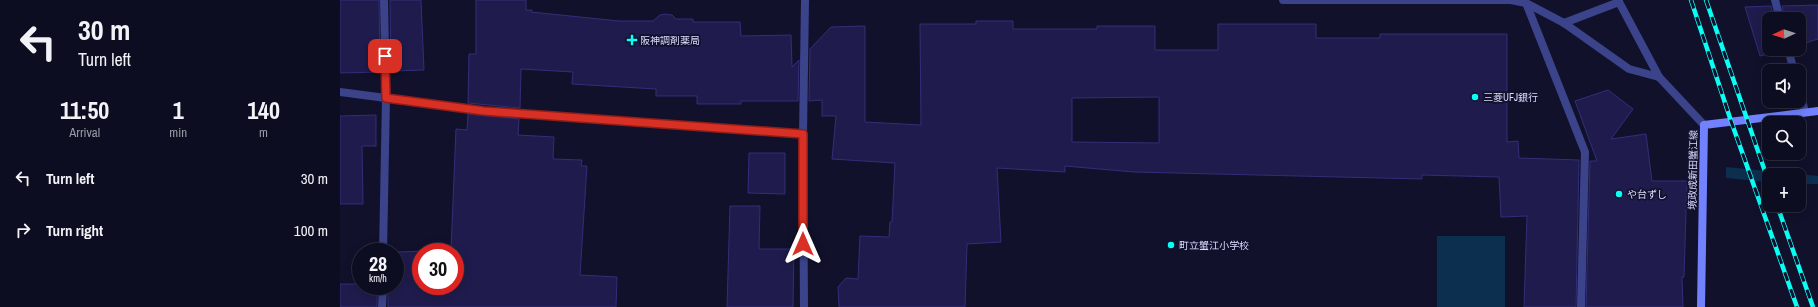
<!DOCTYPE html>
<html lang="en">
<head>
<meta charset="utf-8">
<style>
  :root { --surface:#0d0d21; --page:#16162a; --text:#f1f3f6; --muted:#9a9ca5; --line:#2d2d3f }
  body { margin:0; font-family:"Archivo Narrow","Noto Sans JP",sans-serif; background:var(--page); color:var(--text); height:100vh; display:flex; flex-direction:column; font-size:15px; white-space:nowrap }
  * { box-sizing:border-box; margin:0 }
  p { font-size:13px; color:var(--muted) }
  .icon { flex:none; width:22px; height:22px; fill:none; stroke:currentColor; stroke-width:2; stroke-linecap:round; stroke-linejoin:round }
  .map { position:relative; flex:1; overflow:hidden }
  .side { display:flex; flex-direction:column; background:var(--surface); width:340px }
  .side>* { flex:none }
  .hud { background:#0d0d21; color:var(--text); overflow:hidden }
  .needle { width:26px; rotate:267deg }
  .tools { position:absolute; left:1422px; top:12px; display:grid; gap:8px }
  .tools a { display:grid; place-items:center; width:44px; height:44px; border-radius:8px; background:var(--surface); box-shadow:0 2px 10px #0003,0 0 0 1px var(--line); font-size:20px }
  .speed { position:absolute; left:12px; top:243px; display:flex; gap:8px; font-size:20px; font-weight:700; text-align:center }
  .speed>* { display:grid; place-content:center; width:52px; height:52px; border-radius:50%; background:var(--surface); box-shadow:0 2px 10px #0003,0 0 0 1px var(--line); line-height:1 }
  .speed small { font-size:10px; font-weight:400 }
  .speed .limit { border:6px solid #d22; background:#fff; color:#111 }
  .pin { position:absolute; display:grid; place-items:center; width:34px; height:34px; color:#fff; margin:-17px; border-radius:8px; box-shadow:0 2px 6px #0006 }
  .me { position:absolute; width:44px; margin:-22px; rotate:0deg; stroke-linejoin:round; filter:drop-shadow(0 0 3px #0008) }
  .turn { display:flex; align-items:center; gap:14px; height:84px; padding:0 12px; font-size:18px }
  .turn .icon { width:52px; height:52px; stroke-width:2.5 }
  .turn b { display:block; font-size:28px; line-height:34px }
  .eta { display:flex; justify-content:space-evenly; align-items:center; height:68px; text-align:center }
  .eta b { font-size:24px; font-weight:700; line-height:28px }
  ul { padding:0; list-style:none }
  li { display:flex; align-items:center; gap:12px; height:52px; padding:0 12px }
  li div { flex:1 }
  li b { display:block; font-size:15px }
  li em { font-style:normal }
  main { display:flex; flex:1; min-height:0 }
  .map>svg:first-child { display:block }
</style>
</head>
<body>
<main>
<section class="side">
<div class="hud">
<div class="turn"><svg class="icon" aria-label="left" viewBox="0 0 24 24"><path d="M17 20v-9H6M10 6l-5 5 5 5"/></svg><div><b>30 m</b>Turn left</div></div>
</div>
<div class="eta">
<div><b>11:50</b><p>Arrival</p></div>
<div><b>1</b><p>min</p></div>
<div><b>140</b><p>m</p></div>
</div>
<ul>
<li><svg class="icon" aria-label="left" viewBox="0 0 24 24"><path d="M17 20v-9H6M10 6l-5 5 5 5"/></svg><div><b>Turn left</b></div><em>30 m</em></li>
<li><svg class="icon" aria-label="right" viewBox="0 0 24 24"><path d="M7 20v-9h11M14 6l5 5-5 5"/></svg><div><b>Turn right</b></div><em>100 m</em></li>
</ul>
</section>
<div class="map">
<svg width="1478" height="307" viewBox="0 0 1478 307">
  <rect width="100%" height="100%" fill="#11112c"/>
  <!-- water -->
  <g fill="#0c2e4f">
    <polygon points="1386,167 1478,176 1478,184 1459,184 1459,175 1429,175 1429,182 1386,178"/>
    <rect x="1097" y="236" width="68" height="71"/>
  </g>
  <!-- building -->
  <g fill="#1f1c4d" stroke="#322e79" fill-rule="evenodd">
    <polygon points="0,0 39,0 40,72 0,73"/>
    <polygon points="50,0 81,0 84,70 51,71"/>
    <polygon points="136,0 186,0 186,10 192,10 191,12 279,21 313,21 320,15 325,14 332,15 336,19 353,19 353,22 400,22 401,36 451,35 452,67 459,60 458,101 401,101 401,104 357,104 357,96 316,96 316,89 232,84 233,72 181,69 180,108 128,103 129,54 136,54"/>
    <polygon points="1478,5 1478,39 1459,45 1459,19 1445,19 1442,6"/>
    <polygon points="1431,6 1434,19 1429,19 1429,49 1443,50 1420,56 1405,7"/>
    <path d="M636 21H673V29H757V26H815V50H878V24H976V38H1040V34H1167V142L1178 141 1179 158 1239 160 1236 307H1184L1187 216 1161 217 1159 177 1082 175V179L794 172 725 166V172L657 168 661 242 627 244 625 307H499L498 287 506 278 518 279 520 236 549 237 550 222H552L555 163 492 159 496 116H482V100L469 101 470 49 491 27 525 26V122L581 125 580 24H636ZM819 97V143L732 142V98Z"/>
    <polygon points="1268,90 1293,109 1271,139 1306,134 1312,181 1347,181 1344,277 1342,277 1343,307 1246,307 1250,161 1257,161 1235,101"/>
    <path d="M128 114 179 119 178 135 214 137 213 159 242 160 241 166H247L240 275 277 277 276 307H48V286H55V283H59L58 252 111 250 116 129 127 130ZM81 252H115V286H81Z"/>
    <polygon points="36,115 36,146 22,146 23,204 0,204 0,116"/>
    <polygon points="409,153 445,153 445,194 408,193"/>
    <polygon points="390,206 420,206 419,249 454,249 453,307 387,307"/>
    <polygon points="0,284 21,284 21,286 37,286 37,307 0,307"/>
  </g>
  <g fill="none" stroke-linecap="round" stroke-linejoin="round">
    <!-- lane -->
    <g stroke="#3b438b" stroke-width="8">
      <polyline points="1278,0 1319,77"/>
      <polyline points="1224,23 1279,2"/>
    </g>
    <!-- street -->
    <g stroke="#3b438b" stroke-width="8">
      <polyline points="943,0 1171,0 1186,3 1224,23 1289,69 1319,77 1364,125"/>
      <polyline points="1435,0 1440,19"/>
      <polyline points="1186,3 1245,152 1241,307"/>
      <polyline points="1448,49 1454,71"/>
      <polyline points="1459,89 1465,112"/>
      <polyline points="0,92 144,111 463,134"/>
      <polyline points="43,252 46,98 44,0"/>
      <polyline points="42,307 43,286"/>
      <polyline points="464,307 463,134 465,0"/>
    </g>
    <!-- secondary -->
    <polyline stroke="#7282ff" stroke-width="8" points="1361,307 1364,125 1478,111"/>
    <defs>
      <g id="rail">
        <polyline points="1351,0 1391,121 1457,307"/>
        <polyline points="1366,0 1429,183"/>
        <polyline points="1437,205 1473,307"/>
      </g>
    </defs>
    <!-- rail casing -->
    <use href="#rail" stroke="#07fff5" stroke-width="4.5"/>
    <!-- rail -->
    <use href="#rail" stroke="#11112c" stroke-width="3" stroke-dasharray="9" stroke-linecap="butt"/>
  </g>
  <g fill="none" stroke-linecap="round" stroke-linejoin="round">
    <defs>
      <polyline id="route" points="45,56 46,98 144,111 463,134 463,244"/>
    </defs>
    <!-- route casing -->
    <use href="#route" stroke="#8d1f18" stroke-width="10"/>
    <!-- route -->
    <use href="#route" stroke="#d93025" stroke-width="7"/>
  </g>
  <!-- markers -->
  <g fill="#07fff5" stroke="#11112c" stroke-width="1.5">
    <path d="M290 34h4v4h4v4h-4v4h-4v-4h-4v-4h4z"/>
    <circle cx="1135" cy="97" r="4"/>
    <circle cx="1279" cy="194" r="4"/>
    <circle cx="831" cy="245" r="4"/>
  </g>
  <g text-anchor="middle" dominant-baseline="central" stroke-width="3.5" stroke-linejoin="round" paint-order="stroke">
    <!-- poi labels -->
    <g font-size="10" fill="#dbdcff" stroke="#11112c" text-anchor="start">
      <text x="300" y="40">阪神調剤薬局</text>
      <text x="1143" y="97">三菱UFJ銀行</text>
      <text x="1287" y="194">や台ずし</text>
      <text x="839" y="245">町立蟹江小学校</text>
    </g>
    <!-- street labels -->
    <g font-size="10" fill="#dbdcff" stroke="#11112c">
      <text transform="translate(1353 170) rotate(-89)">境政成新田蟹江線</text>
    </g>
  </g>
</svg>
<div class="tools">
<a><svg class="needle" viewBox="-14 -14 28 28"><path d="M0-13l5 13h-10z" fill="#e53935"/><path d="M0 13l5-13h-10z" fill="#9a9ca5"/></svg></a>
<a><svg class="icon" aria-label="sound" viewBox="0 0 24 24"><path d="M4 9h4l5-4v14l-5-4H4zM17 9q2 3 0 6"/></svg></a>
<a><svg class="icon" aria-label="search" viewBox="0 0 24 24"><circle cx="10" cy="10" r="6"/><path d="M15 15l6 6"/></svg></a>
<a>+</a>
</div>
<div class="speed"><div>28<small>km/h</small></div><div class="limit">30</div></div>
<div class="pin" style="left:45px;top:56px;background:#d93025"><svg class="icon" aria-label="arrive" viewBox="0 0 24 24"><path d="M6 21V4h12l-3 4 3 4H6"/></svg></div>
<svg class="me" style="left:463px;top:244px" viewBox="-20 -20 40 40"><path d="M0-17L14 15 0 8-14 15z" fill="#d93025" stroke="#fff" stroke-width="4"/></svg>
</div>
</main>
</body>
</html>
